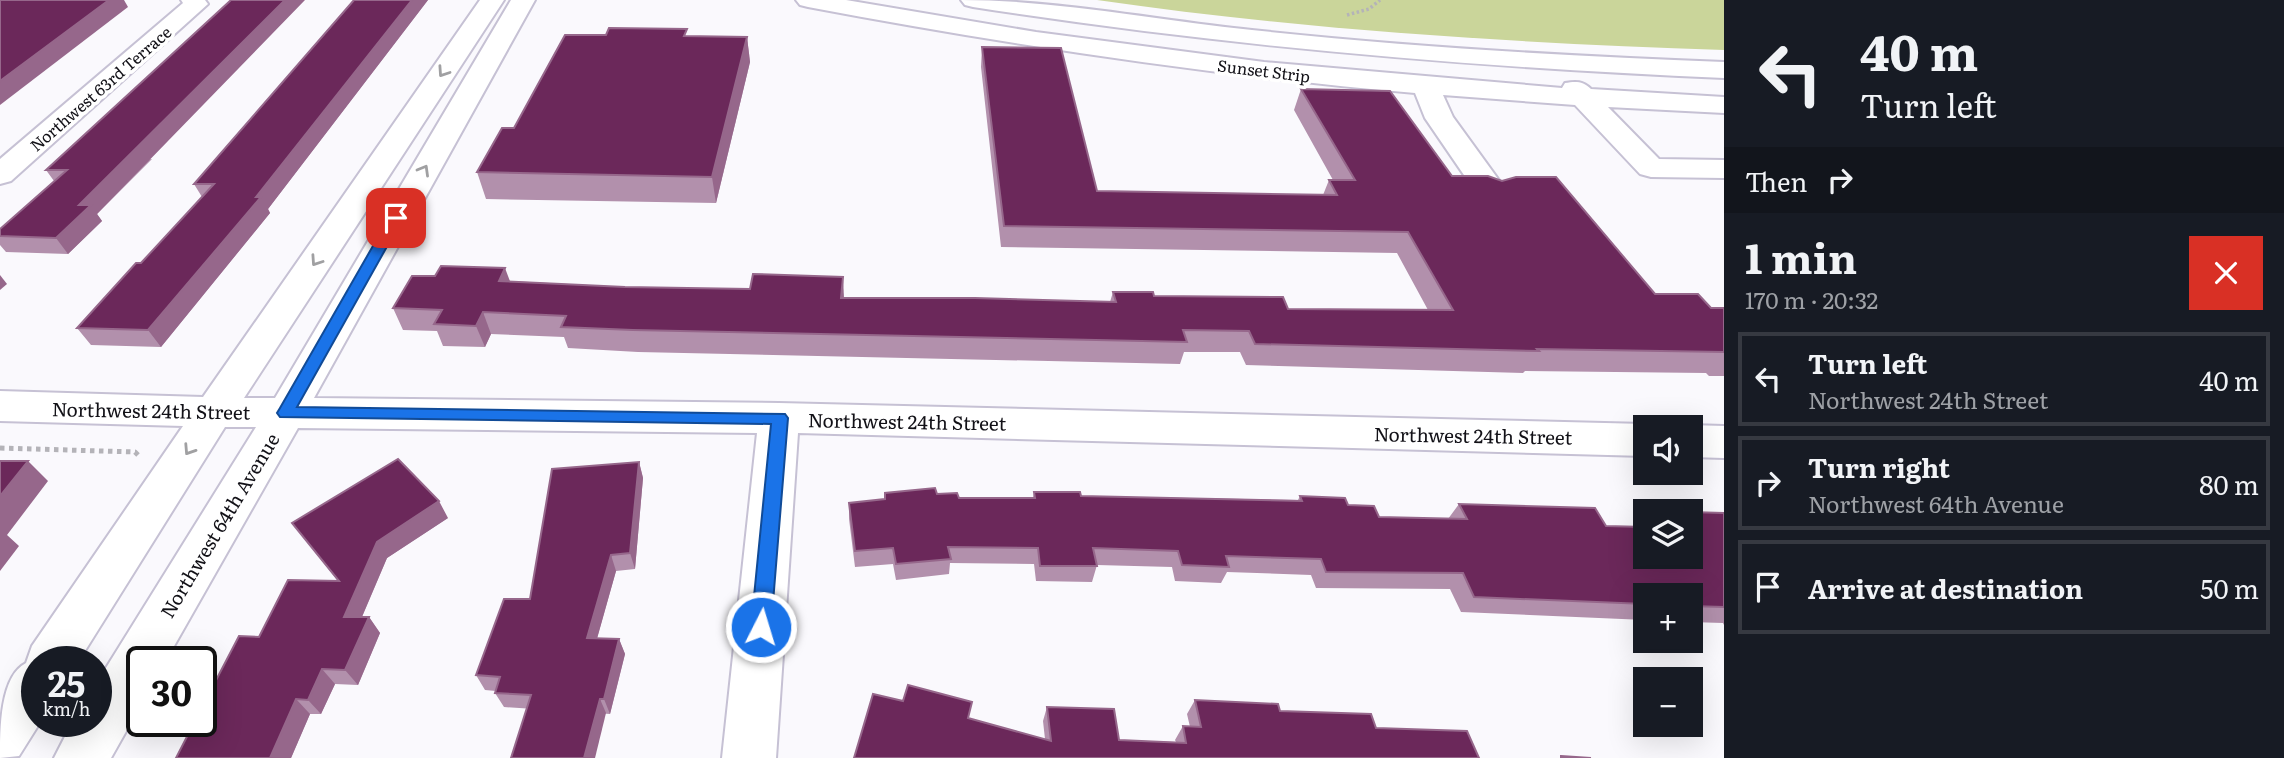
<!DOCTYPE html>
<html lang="en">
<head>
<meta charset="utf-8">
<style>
  :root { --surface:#171b24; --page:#242831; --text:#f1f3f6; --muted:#9ea1a6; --line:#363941 }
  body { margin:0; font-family:Literata,serif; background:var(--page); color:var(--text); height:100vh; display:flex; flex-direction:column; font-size:26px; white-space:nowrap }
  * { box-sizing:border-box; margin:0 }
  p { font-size:23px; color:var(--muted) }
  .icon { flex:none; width:38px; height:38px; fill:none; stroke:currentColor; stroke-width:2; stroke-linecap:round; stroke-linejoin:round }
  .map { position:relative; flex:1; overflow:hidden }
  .drawer { display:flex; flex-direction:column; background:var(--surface); width:560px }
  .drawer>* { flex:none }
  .top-card { background:#171b24; color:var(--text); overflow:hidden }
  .controls { position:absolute; left:1633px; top:415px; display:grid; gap:14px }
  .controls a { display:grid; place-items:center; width:70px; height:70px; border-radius:0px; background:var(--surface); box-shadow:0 7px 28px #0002; font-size:35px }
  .speed { position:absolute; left:21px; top:646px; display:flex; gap:14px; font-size:35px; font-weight:700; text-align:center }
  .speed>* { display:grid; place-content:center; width:91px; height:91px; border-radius:50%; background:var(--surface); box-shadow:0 7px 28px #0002; line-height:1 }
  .speed small { font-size:18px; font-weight:400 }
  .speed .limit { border:4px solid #111; border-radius:10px; background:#fff; color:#111 }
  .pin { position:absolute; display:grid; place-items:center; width:60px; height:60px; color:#fff; margin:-30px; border-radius:14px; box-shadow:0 4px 10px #0006 }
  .me { position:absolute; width:77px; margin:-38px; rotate:5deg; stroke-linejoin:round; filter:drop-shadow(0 0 5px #0008) }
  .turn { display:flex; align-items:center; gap:24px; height:147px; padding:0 21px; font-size:32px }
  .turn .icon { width:91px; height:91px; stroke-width:2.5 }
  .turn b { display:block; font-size:49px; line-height:60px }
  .then { display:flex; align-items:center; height:66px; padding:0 21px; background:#0003; gap:14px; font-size:26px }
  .round { display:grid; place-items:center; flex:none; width:74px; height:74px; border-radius:0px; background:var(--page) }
  .headline { display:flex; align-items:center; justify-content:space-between; height:119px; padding:0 21px }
  h1 { font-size:42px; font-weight:700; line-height:52px }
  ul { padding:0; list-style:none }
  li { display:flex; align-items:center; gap:21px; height:94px; margin:0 14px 10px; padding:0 7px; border:4px solid var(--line); border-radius:0px }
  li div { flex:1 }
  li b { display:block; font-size:26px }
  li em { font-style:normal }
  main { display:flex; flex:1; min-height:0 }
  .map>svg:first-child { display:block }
</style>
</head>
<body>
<main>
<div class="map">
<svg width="1724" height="758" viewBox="0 0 1724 758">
  <rect width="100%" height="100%" fill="#faf9fd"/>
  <!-- green -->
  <path fill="#cad59a" d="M1097 0H1724V50C1514 43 1304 30 1097 0Z"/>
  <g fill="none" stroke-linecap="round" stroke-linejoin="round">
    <defs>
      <g id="minor">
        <polygon points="181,0 205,0 208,4 11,181 0,184 0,159 183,3"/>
        <path d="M480 0H504L244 398H275L511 0H535L314 398 779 403 1645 424 1653 427H1645V456L798 433 776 758H722L757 433 298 428 165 662H142V703L111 758H54L73 721H96V684L256 427H225L78 662H37V721H41L19 756 0 758C0 729 0 676 26 663L32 646 183 426 0 421V391L203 397Z"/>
        <path d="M796 0H846L1036 32 1264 62 1562 88 1565 83C1576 81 1583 81 1591 89L1724 97V113L1608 107 1659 159 1724 160V178L1651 177 1640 174 1575 105 1443 95 1453 117 1506 190 1501 197 1490 199 1479 197 1425 118 1415 93C1211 75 1009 45 808 7L800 5Z"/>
        <path d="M961 0C1058 0 1155 20 1252 30 1409 47 1566 56 1724 62V78C1472 67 1222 46 973 7L965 5Z"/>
        <polygon points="1690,425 1724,426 1724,458 1690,457 1690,427 1685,427"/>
      </g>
    </defs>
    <!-- minor casing -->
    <use href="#minor" stroke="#c6c1d4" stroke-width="4"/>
    <!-- path-far1 -->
    <polyline stroke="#b4b3b8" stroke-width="3.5" stroke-dasharray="2.5 2.5" stroke-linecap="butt" points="1347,15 1369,9 1380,0"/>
    <!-- path -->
    <polyline stroke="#b4b3b8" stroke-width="5" stroke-dasharray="4.5 4.5" stroke-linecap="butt" points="0,448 135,452 138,455"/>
    <!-- minor -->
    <use href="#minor" fill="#fff" fill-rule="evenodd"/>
  </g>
  <!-- wall -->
  <g fill="#b290ac">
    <polygon points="354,0 428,0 268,209 270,213 161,347 91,345 77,328 141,263 202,197 194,184"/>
    <polygon points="688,36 747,37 750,62 716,203 486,199 477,172"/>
    <polygon points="982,47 1097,191 1323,195 1329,180 1333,180 1294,110 1301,89 1655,294 1711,308 1724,308 1724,376 1709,376 1706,373 1525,371 1523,373 1246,365 1240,352 1184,352 1180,364 638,352 568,348 564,337 491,334 485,347 443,346 437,331 403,330 393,308 435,276 510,281 844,298 1110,302 1113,292 1288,309 1428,310 1397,253 1001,247 981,67"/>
    <polygon points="152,159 97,214 102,221 68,254 6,252 0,245 0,229 54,181 46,170"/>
    <polygon points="639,462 643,478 635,569 616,571 597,638 619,639 625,654 610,714 504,707 495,693 496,691 485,690 476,675 530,599"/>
    <polygon points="1034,492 1081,496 1298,500 1300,496 1348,505 1379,517 1448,519 1459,504 1606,526 1645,556 1724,513 1724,625 1723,623 1690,622 1690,595 1645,595 1645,620 1461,612 1450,589 1316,588 1311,575 1227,572 1221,583 1175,581 1172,567 1097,565 1092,582 1036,581 1034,564 950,563 949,574 896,580 893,564 855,567 849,519 849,503 885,499 885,493 937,494 959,498 1033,498"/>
    <polygon points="448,518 387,558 362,617 369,617 380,633 358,685 335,684 321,714 310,714 291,758 259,637 338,581 292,523"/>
    <polygon points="1195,700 1280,711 1376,728 1467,731 854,758 903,701 1045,739 1043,721 1047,707 1119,740 1176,742 1175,740 1183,726 1190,727 1187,714"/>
  </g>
  <!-- shaded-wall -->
  <g fill="#96678b">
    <polygon points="109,0 124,0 128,7 0,105 0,81"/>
    <polygon points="285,0 305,0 97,214 102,221 68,254 56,238 79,205"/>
    <polygon points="412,0 428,0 268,209 270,213 161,347 148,330"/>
    <polygon points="747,37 750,62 716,203 712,177"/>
    <polygon points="505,268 513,289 499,281"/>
    <polygon points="0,275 7,284 0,290"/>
    <polygon points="843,277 844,298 841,298"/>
    <polygon points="483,312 491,334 485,347 476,326"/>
    <polygon points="28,461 48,481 7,535 19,546 0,571 0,496"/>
    <polygon points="639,462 643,478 635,569 630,553"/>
    <polygon points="439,501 448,518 387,558 355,633 344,617 377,542"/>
    <polygon points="611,555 616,571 593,653 587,638"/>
    <polygon points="369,617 380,633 358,685 345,670"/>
    <polygon points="619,639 625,654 610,714 604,699"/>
    <polygon points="322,669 335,684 321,714 308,700"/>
    <polygon points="296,699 310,714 291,758 270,758"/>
    <polygon points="600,699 606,713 595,758 584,758"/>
  </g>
  <!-- building -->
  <g fill="#6b285a" stroke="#96678b" stroke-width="2">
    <polygon points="0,0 109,0 0,81"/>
    <polygon points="231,0 285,0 79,205 91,205 56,238 0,236 0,229 67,170 46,170"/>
    <polygon points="354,0 412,0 256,197 261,197 148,330 77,328 136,263 141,263 214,184 194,184"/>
    <polygon points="609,28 687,29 684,36 747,37 712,177 477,172 502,128 514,128 565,35 606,35"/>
    <polygon points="982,47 1061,48 1097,191 1337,195 1329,180 1355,180 1301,89 1390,91 1452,176 1488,176 1502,181 1516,177 1556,177 1655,294 1698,294 1711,308 1724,308 1724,352 1537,349 1539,351 1255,344 1249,331 1183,330 1187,342 633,330 561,327 566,316 483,312 476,326 434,324 442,310 393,308 412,276 435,276 441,266 505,268 499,281 625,287 750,289 753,274 843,277 841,298 975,298 1116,302 1113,292 1153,292 1154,296 1283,297 1288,309 1453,310 1408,232 1004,226"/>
    <polygon points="398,459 439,501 377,542 344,617 369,617 345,670 322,669 308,700 296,699 270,758 176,758 195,721 201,721 201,709 239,636 259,637 288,580 339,581 292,523"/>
    <polygon points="0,461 28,461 0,496"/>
    <polygon points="639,462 630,553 611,555 587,638 619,639 604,699 600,699 584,758 511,758 531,695 495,693 500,677 476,675 504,599 530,599 552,469"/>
    <polygon points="935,488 937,494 957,493 959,498 1035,498 1034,492 1080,492 1081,496 1302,501 1300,496 1345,498 1348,505 1374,506 1379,517 1467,519 1459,504 1595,508 1606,526 1645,527 1645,556 1690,556 1690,512 1724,513 1724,607 1690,606 1690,595 1645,595 1645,604 1474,597 1463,573 1326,572 1321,559 1226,556 1229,567 1182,565 1178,551 1093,548 1097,566 1040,566 1038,548 948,547 951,559 896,564 893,548 855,551 849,503 885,499 885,493"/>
    <polygon points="908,685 972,702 968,718 1051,741 1047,707 1114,709 1119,740 1186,743 1183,726 1201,727 1195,700 1278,704 1280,711 1371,714 1376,728 1467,731 1479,758 854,758 873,694 903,701"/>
    <polygon points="1561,756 1591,758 1561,758"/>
  </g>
  <!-- one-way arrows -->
  <defs><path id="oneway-chevron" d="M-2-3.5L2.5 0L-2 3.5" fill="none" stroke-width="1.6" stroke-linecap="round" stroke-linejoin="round" transform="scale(1.75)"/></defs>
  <g stroke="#a0a0a2">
    <use href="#oneway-chevron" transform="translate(443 72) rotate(124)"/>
    <use href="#oneway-chevron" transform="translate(424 170) rotate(-60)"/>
    <use href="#oneway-chevron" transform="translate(316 261) rotate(124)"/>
    <use href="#oneway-chevron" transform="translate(189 450) rotate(123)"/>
  </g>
  <!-- route -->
  <polygon fill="#1a73e8" stroke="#114b97" stroke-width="2" points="396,214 403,218 297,407 785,414 788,418 771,627 768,634 761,636 754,634 751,627 771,424 280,417 277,413 280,408 389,218"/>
  <g text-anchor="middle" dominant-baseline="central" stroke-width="7" stroke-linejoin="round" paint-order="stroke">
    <!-- far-street labels -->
    <g font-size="16" fill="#121117" stroke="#fff">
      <text transform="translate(1264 70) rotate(7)">Sunset Strip</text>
      <text transform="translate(100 88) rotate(-41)">Northwest 63rd Terrace</text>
    </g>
    <!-- street labels -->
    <g font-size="19" fill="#121117" stroke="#fff">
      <text transform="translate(151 410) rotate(1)">Northwest 24th Street</text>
      <text transform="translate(907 421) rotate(1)">Northwest 24th Street</text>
      <text transform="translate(1473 435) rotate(1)">Northwest 24th Street</text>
      <text transform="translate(219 525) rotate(-59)">Northwest 64th Avenue</text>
    </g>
  </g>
</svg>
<div class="controls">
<a><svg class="icon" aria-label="sound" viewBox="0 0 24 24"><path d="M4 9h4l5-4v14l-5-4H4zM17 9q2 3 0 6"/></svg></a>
<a><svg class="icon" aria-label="layers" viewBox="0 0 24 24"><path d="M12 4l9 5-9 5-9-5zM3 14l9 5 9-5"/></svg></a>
<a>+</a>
<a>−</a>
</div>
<div class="speed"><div>25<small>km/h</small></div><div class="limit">30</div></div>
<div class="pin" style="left:396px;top:218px;background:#d93025"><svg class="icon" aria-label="arrive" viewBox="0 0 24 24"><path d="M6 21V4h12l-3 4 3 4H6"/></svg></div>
<svg class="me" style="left:761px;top:627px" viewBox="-20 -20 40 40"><circle r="17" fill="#1a73e8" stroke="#fff" stroke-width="3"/><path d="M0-11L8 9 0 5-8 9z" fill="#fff"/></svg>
</div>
<section class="drawer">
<div class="top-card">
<div class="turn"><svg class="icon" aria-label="left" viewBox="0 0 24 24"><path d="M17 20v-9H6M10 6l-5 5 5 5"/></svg><div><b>40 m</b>Turn left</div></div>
<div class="then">Then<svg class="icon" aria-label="right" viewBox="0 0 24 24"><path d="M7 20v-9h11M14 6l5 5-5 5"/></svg></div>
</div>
<div class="headline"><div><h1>1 min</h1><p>170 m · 20:32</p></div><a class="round" style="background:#d93025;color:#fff"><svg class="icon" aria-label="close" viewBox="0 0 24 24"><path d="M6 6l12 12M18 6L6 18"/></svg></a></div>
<ul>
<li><svg class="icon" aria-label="left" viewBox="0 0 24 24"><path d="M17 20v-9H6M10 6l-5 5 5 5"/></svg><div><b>Turn left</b><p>Northwest 24th Street</p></div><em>40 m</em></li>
<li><svg class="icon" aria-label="right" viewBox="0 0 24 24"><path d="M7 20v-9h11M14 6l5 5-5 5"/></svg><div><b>Turn right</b><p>Northwest 64th Avenue</p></div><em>80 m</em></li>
<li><svg class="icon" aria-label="arrive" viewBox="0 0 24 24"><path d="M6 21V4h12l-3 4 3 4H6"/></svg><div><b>Arrive at destination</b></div><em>50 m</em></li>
</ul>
</section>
</main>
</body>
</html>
